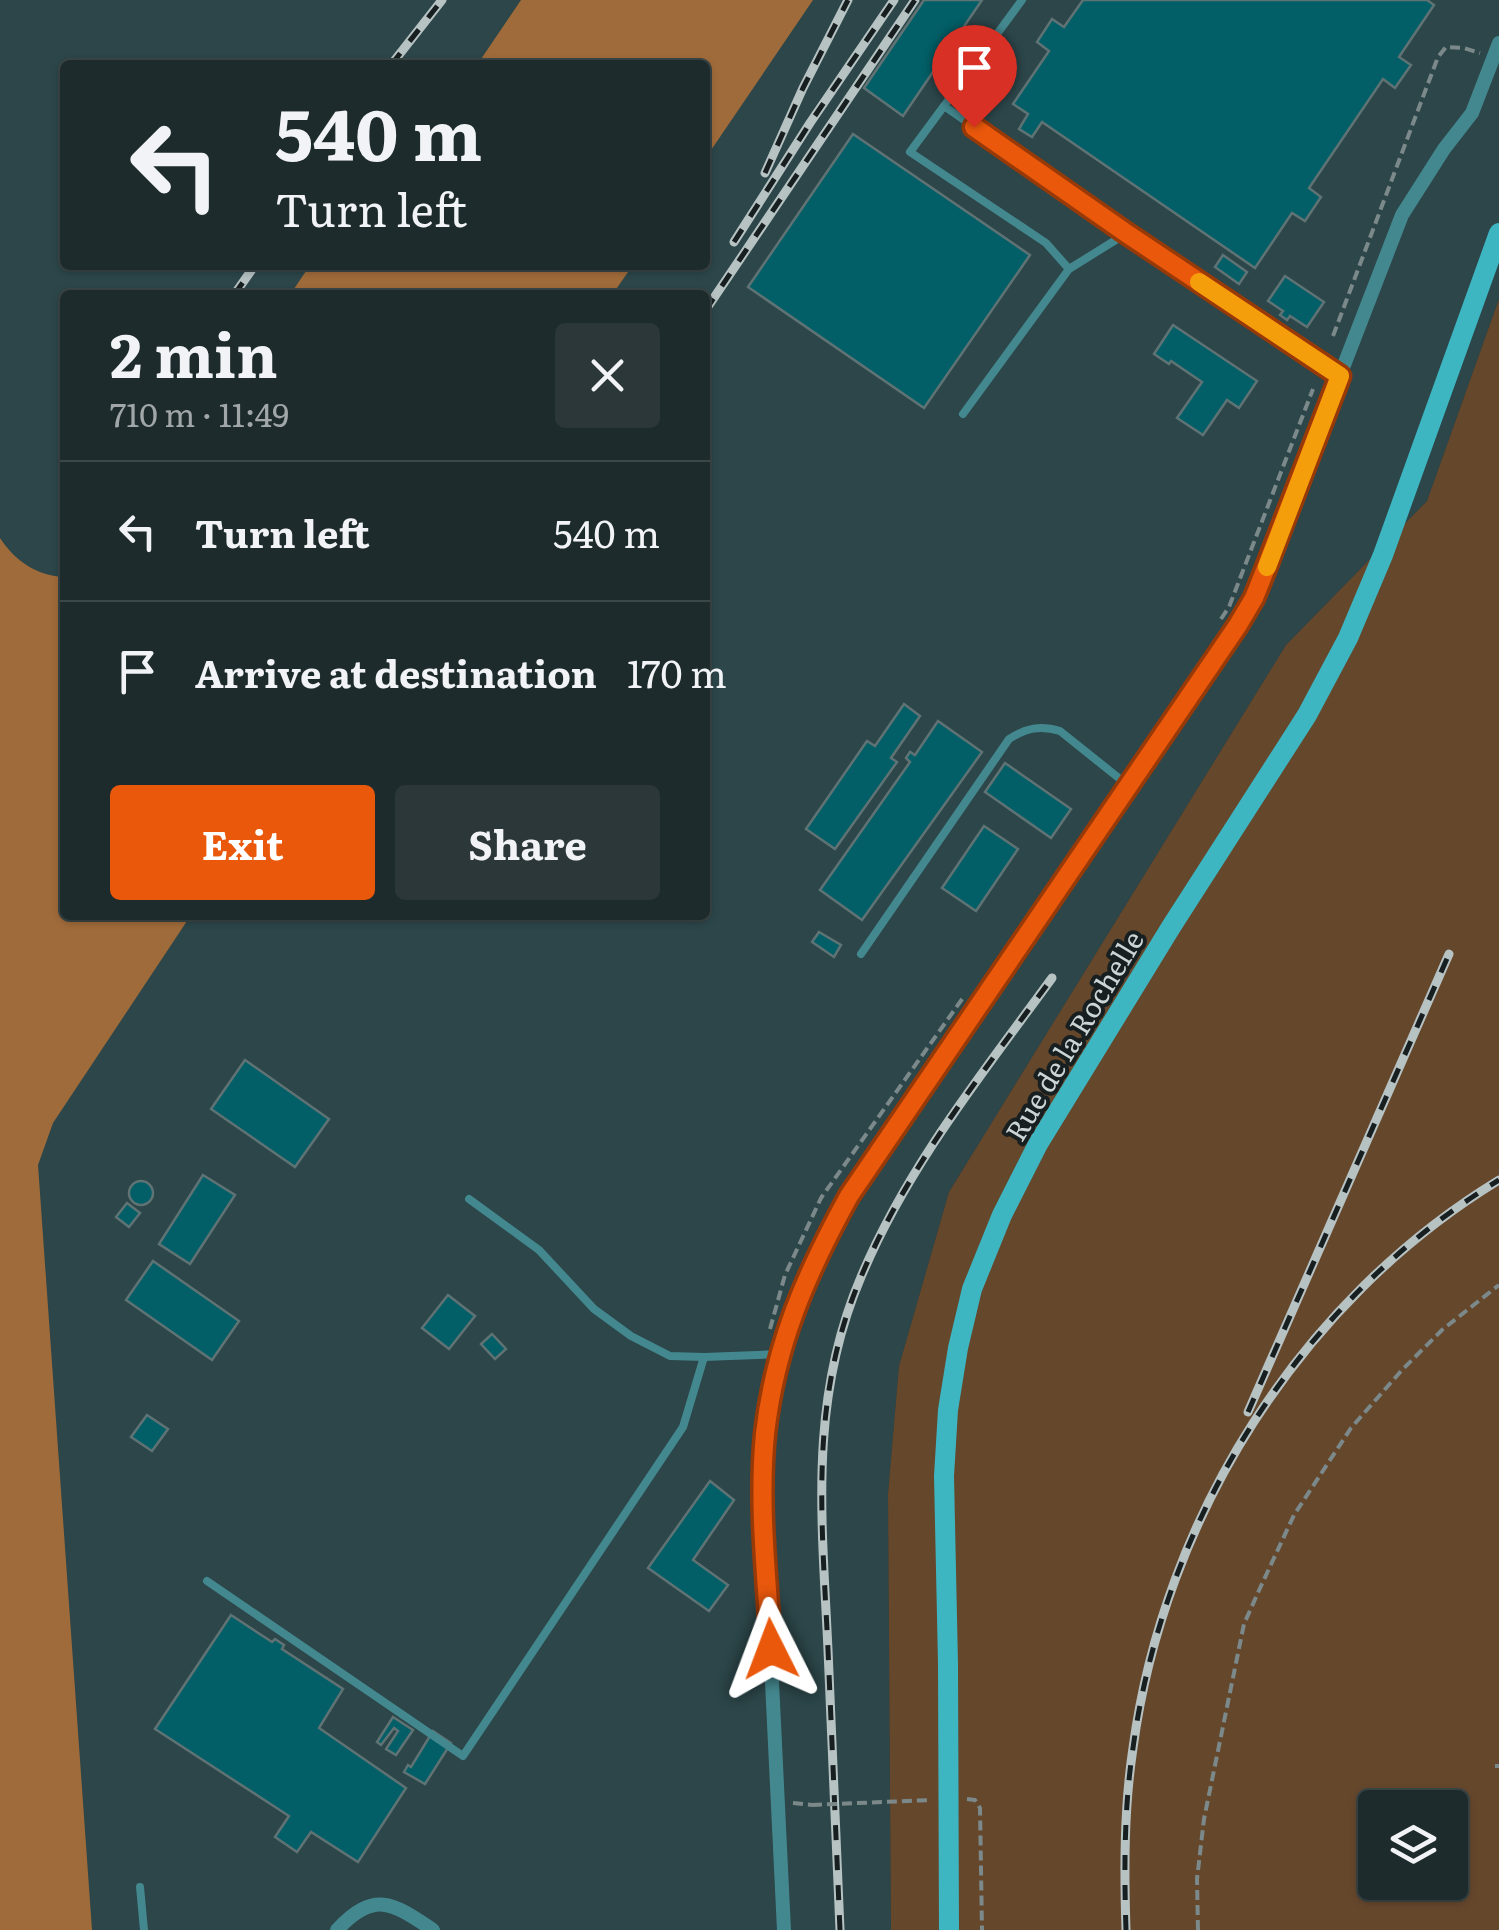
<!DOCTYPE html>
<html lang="en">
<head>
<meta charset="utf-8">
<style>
  :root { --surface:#1e2b2c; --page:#2b3738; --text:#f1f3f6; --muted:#a1a7a9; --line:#3c4748; --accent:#ea580c }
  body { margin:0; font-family:Literata,serif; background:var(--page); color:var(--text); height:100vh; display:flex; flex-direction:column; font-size:38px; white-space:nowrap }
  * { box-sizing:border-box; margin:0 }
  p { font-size:32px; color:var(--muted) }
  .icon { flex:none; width:55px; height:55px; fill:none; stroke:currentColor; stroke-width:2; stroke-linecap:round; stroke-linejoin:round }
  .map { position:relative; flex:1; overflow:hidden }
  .details { position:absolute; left:60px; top:290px; width:650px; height:630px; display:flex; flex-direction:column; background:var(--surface); border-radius:10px; box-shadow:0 2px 8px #0004,0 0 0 2px var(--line) }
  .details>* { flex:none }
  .guide { position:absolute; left:60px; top:60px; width:650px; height:210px; border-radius:10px; box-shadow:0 2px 8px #0004,0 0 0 2px var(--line); background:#1e2b2c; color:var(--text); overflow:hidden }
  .buttons { position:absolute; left:1358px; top:1790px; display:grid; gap:20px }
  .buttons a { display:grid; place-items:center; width:110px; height:110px; border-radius:10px; background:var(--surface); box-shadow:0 2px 8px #0004,0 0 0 2px var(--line); font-size:50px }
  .pin { position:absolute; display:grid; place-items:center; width:85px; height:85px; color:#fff; margin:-102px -42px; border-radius:50% 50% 50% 0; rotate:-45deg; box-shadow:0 0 10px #0007 }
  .pin .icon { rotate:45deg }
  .me { position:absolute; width:110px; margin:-55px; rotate:357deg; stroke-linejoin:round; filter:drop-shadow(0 0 8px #0008) }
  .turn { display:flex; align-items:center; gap:35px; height:210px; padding:0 50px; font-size:45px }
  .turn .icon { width:130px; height:130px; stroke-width:2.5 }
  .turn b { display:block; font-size:70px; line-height:85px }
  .round { display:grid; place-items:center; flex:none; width:105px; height:105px; border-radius:10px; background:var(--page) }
  .headline { display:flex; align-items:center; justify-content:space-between; height:170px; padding:0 50px }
  h1 { font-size:60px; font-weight:700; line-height:75px }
  .primary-button { display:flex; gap:20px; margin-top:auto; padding:20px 50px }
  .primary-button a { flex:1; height:115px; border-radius:10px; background:var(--accent); color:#fff; font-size:40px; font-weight:700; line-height:115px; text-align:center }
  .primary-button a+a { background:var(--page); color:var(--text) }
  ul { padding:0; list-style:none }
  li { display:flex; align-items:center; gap:30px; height:140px; padding:0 50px; border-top:2px solid var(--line) }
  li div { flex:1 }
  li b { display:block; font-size:38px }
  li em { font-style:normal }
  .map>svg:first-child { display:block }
</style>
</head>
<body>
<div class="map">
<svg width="1499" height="1930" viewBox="0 0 1499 1930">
  <rect width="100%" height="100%" fill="#28393b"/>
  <!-- built -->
  <path fill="#2c4649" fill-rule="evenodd" d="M0 0H1499V299L1427 501 1286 645 949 1192 899 1366 888 1494 891 1930H0ZM65 65H705V265H65ZM65 295H705V915H65Z"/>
  <!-- green -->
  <path fill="#65472c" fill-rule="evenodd" d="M1499 299V1930H891L888 1494 899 1366 949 1192 1286 645 1427 501ZM1375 1808H1450V1882H1375Z"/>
  <!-- water -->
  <g fill="#a06b3a">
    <polygon points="521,0 813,0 705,159 705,65 477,65"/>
    <polygon points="310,265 633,265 612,295 290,295"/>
    <path d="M0 538C15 561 37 576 65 577V915H191L53 1123 38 1165 92 1930H0Z"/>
  </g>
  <!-- building -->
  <g fill="#025f67" stroke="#5f7274" stroke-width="2.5">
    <polygon points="924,0 982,0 903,116 864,88"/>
    <polygon points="1083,0 1427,0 1434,5 1399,57 1411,65 1395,88 1383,79 1309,188 1321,197 1305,221 1292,213 1255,268 1042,122 1032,137 1019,129 1028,114 1013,104 1049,51 1037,42 1052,19 1064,27"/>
    <polygon points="853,134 1030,255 924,408 748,287"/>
    <polygon points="1223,255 1247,272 1239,284 1215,267"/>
    <polygon points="1285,276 1324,302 1307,327 1290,316 1287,320 1280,315 1283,311 1268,301"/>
    <polygon points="1173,325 1257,381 1239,408 1227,400 1203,435 1177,418 1202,382 1171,361 1169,364 1154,354"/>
    <polygon points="904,704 920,716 891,758 897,762 835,849 806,829 867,741 875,746"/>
    <polygon points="938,721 982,752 862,920 820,890 910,762 906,758 910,752 915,755"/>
    <polygon points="1005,763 1071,809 1051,838 985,792"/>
    <polygon points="984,826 1018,849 976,911 942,888"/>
    <polygon points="819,932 841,945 834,957 812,942"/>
    <polygon points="245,1060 329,1119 295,1167 211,1109"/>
    <polygon points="203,1175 235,1195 190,1264 159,1244"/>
    <circle cx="141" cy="1193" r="12"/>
    <polygon points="127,1203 140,1213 129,1227 116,1217"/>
    <polygon points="153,1261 239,1321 212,1360 126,1300"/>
    <polygon points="448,1295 475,1316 449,1349 422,1328"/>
    <polygon points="492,1334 506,1349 495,1359 481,1344"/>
    <polygon points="147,1415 168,1429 152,1451 131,1437"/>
    <polygon points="710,1481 734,1500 693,1560 728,1585 709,1611 648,1568"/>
    <polygon points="231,1615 272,1642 275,1639 284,1645 282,1649 343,1689 319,1728 406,1788 358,1862 311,1832 297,1852 275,1837 289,1816 155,1729"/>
    <polygon points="393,1717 413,1730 396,1755 386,1749 398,1731 394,1728 381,1745 377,1742"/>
    <polygon points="433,1731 451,1743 425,1784 404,1772 408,1765 411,1767"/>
  </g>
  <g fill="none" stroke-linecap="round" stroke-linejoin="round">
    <!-- path -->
    <g stroke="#7c898a" stroke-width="4" stroke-dasharray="10 5" stroke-linecap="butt">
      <polyline points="1333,336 1438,57 1446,47 1464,48 1480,53"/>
      <polyline points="1221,619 1229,607 1313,389"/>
      <polyline points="770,1329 785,1275 821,1198 965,995"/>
      <polyline points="1495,1766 1499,1766"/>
      <polyline points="967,1799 975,1800 980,1808 982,1930"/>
      <polyline points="793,1803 812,1805"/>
      <polyline points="1198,1930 1197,1879 1204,1819 1244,1624 1261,1586 1294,1515 1351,1428 1402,1370 1442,1330 1499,1285"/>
    </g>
    <!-- service -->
    <g stroke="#44888f" stroke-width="8">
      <polyline points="1022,0 944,106 1127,233 1340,376"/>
      <polyline points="944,106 910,152 1046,243 1069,269"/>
      <polyline points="963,414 1069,269 1127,233"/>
      <path d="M861 954 1009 739C1026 728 1040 725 1060 731L1130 787"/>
      <polyline points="469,1199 539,1250 594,1309 631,1336 670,1356 704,1357 781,1354"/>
      <polyline points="207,1581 463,1756 683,1427 704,1357"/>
      <polyline points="140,1887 144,1930"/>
    </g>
    <!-- minor -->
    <g stroke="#44888f" stroke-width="14">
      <path d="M337 1930C375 1889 394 1904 433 1930"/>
      <path d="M784 1930 763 1496C764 1476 763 1455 765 1435 775 1344 806 1275 849 1196L1238 625 1254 598 1402 215 1444 149 1472 113 1499 43"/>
    </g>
    <!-- secondary -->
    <polyline stroke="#3eb6c1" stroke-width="20" points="949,1930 948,1664 944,1476 948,1410 958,1348 972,1289 1002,1215 1038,1144 1171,927 1307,715 1348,638 1383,555 1499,233"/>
    <defs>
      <g id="rail">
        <polyline points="391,65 442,0"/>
        <polyline points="765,173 803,88 848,0"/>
        <polyline points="734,242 810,123 894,0"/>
        <polyline points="234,295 255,265"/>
        <polyline points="705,311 915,0"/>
        <polyline points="1248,1412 1449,954"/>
        <path d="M840 1930C836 1837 832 1743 828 1650 822 1520 808 1401 861 1277 907 1167 982 1074 1052 978"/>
        <path d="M1126 1930C1124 1869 1124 1808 1133 1748 1164 1518 1300 1301 1499 1180"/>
      </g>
    </defs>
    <!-- rail casing -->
    <use href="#rail" stroke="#b7c2c3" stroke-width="9"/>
    <!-- rail -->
    <use href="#rail" stroke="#171f20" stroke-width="5" stroke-dasharray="15" stroke-linecap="butt"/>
    <!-- path-bridge -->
    <polyline stroke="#7c898a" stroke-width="4" stroke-dasharray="10 5" stroke-linecap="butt" points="812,1805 931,1800"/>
  </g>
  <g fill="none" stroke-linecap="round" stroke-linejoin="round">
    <defs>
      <path id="route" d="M771 1649C767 1578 758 1505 765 1434 775 1345 806 1274 849 1196L1238 625 1254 598 1264 573 1340 376 1126 233 974 127"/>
    </defs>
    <!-- route casing -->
    <use href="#route" stroke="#983908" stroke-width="25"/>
    <!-- route -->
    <use href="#route" stroke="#ea580c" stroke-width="18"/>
    <!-- slow -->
    <polyline stroke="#f59e0b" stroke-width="18" points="1199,282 1340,376 1267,567"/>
  </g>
  <g text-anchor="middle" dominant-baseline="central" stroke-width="8" stroke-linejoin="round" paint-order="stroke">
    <!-- street labels -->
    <g font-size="28" fill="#cbd5d6" stroke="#171f20">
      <text transform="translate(1073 1035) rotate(-59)">Rue de la Rochelle</text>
    </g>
  </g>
</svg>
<div class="buttons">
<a><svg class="icon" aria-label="layers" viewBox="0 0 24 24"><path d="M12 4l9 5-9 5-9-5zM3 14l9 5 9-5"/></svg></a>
</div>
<div class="pin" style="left:974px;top:127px;background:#d93025"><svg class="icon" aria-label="arrive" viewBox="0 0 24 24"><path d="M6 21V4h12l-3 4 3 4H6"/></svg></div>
<svg class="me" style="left:771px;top:1649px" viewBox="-20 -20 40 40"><path d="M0-17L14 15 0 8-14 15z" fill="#ea580c" stroke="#fff" stroke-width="4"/></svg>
<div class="guide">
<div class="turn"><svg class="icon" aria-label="left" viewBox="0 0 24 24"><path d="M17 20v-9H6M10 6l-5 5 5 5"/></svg><div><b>540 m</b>Turn left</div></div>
</div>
<section class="details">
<div class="headline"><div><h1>2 min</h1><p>710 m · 11:49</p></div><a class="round"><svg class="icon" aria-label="close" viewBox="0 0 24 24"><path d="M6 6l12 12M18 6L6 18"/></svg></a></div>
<ul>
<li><svg class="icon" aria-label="left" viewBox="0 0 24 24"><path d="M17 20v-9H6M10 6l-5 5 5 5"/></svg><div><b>Turn left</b></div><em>540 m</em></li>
<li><svg class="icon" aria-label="arrive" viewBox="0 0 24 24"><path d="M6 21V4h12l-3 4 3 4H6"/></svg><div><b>Arrive at destination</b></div><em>170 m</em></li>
</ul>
<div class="primary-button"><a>Exit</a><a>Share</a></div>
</section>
</div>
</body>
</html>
